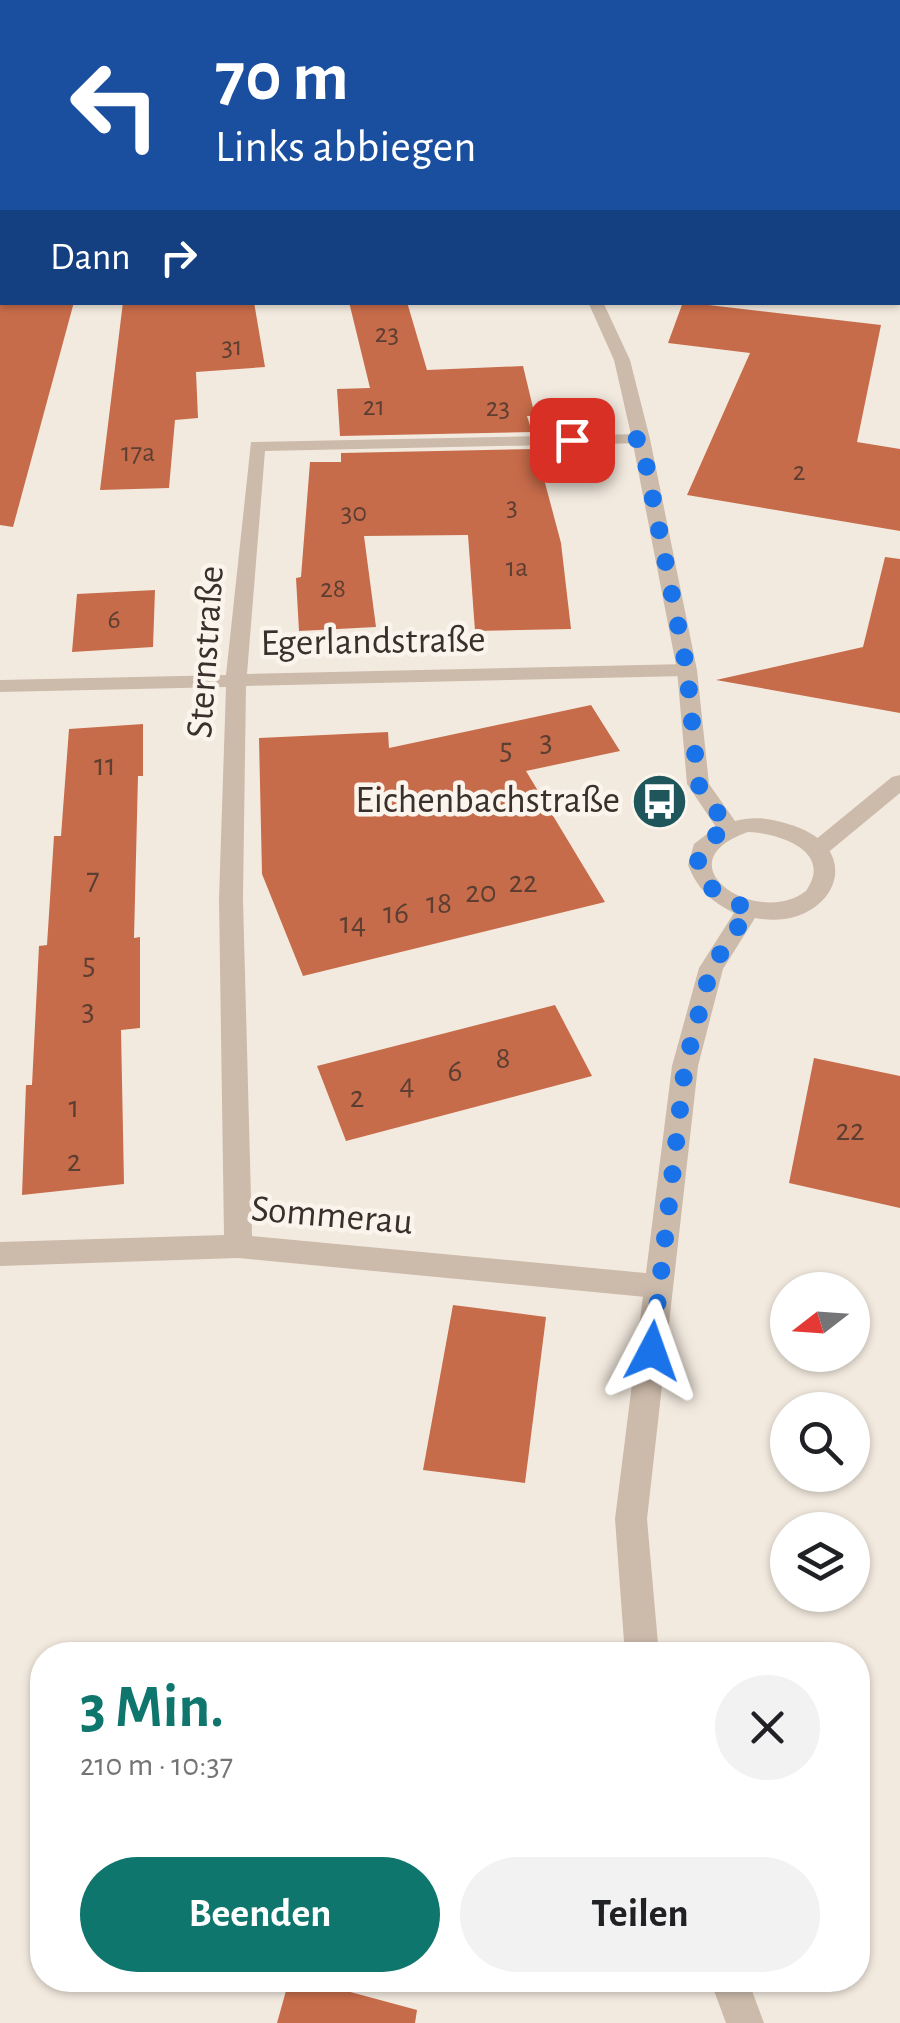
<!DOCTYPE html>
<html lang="de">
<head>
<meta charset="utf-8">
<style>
  :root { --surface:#fff; --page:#f2f2f2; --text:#202124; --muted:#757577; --accent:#0f766e }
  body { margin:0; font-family:"Alegreya Sans",sans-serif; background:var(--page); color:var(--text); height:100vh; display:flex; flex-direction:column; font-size:38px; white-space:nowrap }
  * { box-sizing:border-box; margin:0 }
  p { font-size:32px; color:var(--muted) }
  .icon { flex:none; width:55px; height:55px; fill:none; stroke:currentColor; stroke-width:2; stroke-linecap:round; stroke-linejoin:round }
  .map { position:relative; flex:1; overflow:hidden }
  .panel { position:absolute; left:30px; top:1642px; width:840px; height:350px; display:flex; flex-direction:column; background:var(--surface); border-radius:40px; box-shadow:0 2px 8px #0004 }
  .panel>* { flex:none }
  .hud { position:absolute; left:0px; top:0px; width:900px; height:305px; box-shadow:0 2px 8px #0004; background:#1a4fa0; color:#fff; overflow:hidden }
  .needle { width:65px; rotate:253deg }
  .buttons { position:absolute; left:770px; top:1272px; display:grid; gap:20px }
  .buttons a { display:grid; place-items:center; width:100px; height:100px; border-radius:50%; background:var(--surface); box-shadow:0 2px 8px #0004; font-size:50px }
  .pin { position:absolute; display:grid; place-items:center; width:85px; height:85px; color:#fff; margin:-42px; border-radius:20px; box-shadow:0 5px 15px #0006 }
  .me { position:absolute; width:110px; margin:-55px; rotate:4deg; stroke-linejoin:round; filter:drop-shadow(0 0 8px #0008) }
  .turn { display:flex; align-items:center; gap:35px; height:210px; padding:0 50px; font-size:45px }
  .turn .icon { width:130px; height:130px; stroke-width:2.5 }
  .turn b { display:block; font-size:70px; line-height:85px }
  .then { display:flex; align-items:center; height:95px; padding:0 50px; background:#0003; gap:20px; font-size:38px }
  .round { display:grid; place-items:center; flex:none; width:105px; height:105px; border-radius:52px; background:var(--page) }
  .headline { display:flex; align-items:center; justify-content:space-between; height:170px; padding:0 50px }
  h1 { font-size:60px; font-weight:600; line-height:75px; color:var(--accent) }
  .action { display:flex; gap:20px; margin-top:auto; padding:20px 50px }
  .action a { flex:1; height:115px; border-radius:60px; background:var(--accent); color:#fff; font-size:40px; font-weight:600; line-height:115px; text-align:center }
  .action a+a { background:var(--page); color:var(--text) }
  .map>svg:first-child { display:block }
</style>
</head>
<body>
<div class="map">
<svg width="900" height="2023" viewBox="0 0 900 2023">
  <rect width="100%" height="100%" fill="#f3eadf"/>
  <!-- building -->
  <g fill="#c76c4a">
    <polygon points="0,302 74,302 13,527 0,525"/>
    <polygon points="123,302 254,302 265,367 196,372 198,418 175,420 169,488 100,490"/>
    <polygon points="349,302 407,302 427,370 523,366 535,416 527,416 532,432 340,436 337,389 370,388"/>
    <polygon points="683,302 881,325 857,442 900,449 900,531 687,495 750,353 668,343"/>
    <polygon points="536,449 561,543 571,629 475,631 468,535 364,536 376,627 299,631 296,578 301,577 310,462 341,462 341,453"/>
    <polygon points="885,557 900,559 900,713 716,680 863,647"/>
    <polygon points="155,590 153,647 72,652 77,594"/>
    <polygon points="591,705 620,751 526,771 605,902 303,976 262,874 259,738 388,732 389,748"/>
    <polygon points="143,724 143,776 138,776 134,938 140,937 140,1028 121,1030 124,1184 22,1195 26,1085 32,1085 39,946 47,945 54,836 61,836 69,729"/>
    <polygon points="555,1005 592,1076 346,1141 317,1066"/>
    <polygon points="814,1058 900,1076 900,1208 789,1183"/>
    <polygon points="453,1305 546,1317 525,1483 423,1470"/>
    <polygon points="289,1980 306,1980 417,2010 415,2023 277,2023"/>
  </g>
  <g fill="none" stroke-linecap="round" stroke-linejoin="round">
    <!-- minor -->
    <g fill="#ccbbab" fill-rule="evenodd">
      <polygon points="146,0 158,0 159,2 148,2"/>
      <rect x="898" y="17" width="2" height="6"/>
      <rect x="0" y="101" width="2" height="8"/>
      <polygon points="0,264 2,265 2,273 0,274"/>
      <polygon points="641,434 647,435 647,443 265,451 247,674 687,664 697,670 687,676 246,686 243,899 252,1236 656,1274 666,1277 670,1286 666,1295 656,1298 238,1258 0,1266 0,1242 224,1235 219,899 226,687 0,692 0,680 226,675 251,442"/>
      <polygon points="900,775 900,793 825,855 809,855 806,850 809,845 892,777"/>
    </g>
    <!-- tertiary -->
    <g fill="#ccbbab" fill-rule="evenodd">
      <polygon points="347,0 360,0 362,2 349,2"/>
      <path d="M588 302H603L630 360 650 439 697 670 709 784 735 821C753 816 770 818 788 824 873 848 832 933 755 918L723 969 698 1066 647 1519 659 1655H625L615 1519 672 1066 699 968 734 913C711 901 698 890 688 865L694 844 716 827 687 784 677 670 632 439 614 360ZM748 832C779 833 834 851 806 891 756 929 659 863 748 832Z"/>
      <polygon points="710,1980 748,1980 764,2023 726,2023"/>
    </g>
  </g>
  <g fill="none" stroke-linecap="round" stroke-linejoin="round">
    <!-- route -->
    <path stroke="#1a73e8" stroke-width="18" stroke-dasharray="0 32.4" d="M572 440 641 439 687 670 698 784 728 828C671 858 705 894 750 909L711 968 685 1066 652 1351"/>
  </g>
  <!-- icons -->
  <defs>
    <symbol id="bus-disc" viewBox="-11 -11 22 22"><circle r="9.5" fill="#1f565c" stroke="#faf4ec"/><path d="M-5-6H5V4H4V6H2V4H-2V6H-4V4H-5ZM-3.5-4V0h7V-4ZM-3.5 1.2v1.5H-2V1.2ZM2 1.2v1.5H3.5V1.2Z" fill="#fff"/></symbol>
  </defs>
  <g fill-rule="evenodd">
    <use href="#bus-disc" x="628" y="770" width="63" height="63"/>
  </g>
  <g text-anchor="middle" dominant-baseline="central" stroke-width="9" stroke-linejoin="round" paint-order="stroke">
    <!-- far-number labels -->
    <g font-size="28" fill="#5d3e32">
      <text x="387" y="334">23</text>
      <text x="232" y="347">31</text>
      <text x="374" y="407">21</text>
      <text x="498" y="408">23</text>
      <text x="138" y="453">17a</text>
      <text x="799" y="472">2</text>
      <text x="512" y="507">3</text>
      <text x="354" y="513">30</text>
      <text x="517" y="568">1a</text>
      <text x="333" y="589">28</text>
      <text x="114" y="620">6</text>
    </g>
    <!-- number labels -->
    <g font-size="32" fill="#5d3e32">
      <text x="546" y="741">3</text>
      <text x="506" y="749">5</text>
      <text x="105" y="765">11</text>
      <text x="93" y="879">7</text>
      <text x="523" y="882">22</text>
      <text x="481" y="892">20</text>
      <text x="439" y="903">18</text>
      <text x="396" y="913">16</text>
      <text x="353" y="923">14</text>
      <text x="89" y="964">5</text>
      <text x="88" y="1010">3</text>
      <text x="503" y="1058">8</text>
      <text x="455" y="1071">6</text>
      <text x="407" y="1084">4</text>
      <text x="357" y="1097">2</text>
      <text x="74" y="1107">1</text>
      <text x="850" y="1130">22</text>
      <text x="74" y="1161">2</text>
    </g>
    <!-- street labels -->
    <g font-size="38" fill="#3a2f2a" stroke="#faf4ec">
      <text transform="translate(373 642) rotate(-1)">Egerlandstraße</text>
      <text transform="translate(206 652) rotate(-86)">Sternstraße</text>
      <text transform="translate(332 1216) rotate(5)">Sommerau</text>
    </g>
    <!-- poi labels -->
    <g font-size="38" fill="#3a2f2a" stroke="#faf4ec" text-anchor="end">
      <text x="620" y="801">Eichenbachstraße</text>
    </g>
  </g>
</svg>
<div class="buttons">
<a><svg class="needle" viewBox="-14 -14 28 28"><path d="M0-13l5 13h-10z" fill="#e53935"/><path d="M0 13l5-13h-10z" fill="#757577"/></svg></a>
<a><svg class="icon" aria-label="search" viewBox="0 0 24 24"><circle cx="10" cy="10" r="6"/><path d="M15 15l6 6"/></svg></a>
<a><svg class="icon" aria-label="layers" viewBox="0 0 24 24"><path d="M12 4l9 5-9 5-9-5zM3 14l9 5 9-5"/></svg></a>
</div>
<div class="pin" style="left:572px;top:440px;background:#d93025"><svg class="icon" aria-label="arrive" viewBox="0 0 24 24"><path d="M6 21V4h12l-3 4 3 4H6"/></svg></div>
<svg class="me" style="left:652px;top:1351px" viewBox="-20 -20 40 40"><path d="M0-17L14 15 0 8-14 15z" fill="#1a73e8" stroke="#fff" stroke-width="4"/></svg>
<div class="hud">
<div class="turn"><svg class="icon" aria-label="left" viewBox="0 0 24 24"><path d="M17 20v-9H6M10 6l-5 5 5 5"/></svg><div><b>70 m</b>Links abbiegen</div></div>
<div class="then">Dann<svg class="icon" aria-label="right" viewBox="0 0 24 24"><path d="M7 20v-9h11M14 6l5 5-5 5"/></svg></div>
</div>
<section class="panel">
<div class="headline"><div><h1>3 Min.</h1><p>210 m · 10:37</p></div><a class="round"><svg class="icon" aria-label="close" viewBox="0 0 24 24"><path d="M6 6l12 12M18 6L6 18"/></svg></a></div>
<div class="action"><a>Beenden</a><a>Teilen</a></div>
</section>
</div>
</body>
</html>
